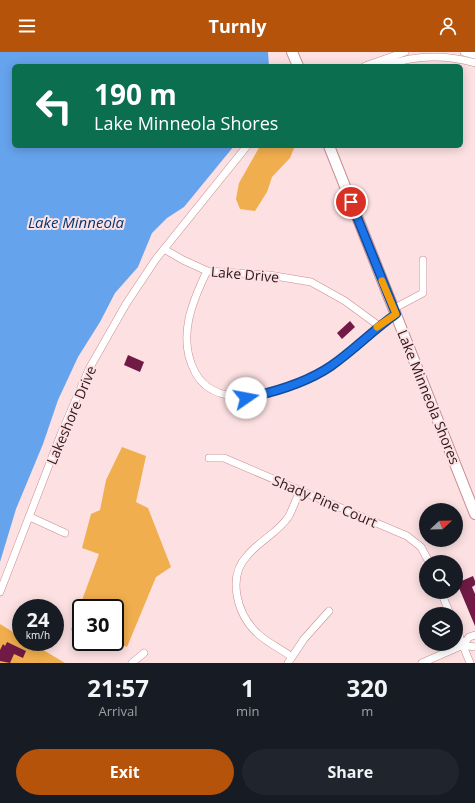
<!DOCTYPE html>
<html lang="en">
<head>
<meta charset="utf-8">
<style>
  :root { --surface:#171b24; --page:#20242c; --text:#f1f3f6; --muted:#9ea1a6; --accent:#b45309 }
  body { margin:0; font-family:"Open Sans",sans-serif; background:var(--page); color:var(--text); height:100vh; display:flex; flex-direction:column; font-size:15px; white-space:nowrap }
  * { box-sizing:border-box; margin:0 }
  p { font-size:13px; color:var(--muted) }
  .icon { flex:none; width:22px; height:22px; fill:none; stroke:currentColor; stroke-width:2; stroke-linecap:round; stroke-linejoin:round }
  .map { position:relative; height:611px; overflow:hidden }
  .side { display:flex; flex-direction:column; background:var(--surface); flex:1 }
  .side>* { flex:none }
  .banner { position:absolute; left:12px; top:12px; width:451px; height:84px; border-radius:6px; box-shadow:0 2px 10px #0003; background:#0b6e4f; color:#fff; overflow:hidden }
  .needle { width:26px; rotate:68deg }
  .controls { position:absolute; left:419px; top:451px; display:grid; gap:8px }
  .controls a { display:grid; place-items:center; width:44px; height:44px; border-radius:50%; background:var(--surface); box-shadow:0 2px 10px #0003; font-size:20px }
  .speed { position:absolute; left:12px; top:547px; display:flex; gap:8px; font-size:20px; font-weight:700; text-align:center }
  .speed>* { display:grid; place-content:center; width:52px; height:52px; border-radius:50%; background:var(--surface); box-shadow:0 2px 10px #0003; line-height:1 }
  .speed small { font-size:10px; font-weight:400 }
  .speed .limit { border:2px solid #111; border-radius:6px; background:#fff; color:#111 }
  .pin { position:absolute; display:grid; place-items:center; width:34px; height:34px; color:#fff; margin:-17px; border:2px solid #fff; border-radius:50%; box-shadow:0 1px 4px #0007 }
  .me { position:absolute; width:44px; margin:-22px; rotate:78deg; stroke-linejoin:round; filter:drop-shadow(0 0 3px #0008) }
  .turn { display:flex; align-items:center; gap:14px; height:84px; padding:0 16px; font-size:18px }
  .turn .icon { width:52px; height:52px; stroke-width:2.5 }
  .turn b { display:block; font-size:28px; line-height:34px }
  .eta { display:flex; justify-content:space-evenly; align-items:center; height:68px; text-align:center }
  .eta b { font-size:24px; font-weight:700; line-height:28px }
  .primary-button { display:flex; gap:8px; margin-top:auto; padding:8px 16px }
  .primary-button a { flex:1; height:46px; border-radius:24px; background:var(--accent); color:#fff; font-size:16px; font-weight:700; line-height:46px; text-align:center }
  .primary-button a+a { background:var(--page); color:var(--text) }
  header { display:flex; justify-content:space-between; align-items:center; height:52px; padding:0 16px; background:var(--accent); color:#fff; font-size:18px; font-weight:700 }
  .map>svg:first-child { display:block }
</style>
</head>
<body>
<header><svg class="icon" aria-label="menu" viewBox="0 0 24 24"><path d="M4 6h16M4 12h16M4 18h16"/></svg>Turnly<svg class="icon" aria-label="person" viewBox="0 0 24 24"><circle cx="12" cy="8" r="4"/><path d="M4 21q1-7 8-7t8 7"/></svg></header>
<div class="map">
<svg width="475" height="611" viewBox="0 0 475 611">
  <rect width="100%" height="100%" fill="#fce0e2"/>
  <!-- green -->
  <g fill="#f0ae4e">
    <polygon points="260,94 295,94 290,106 272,125 267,140 255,159 240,157 236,147 239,131"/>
    <polygon points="122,395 146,404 136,450 148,456 171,515 156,525 127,595 115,589 115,556 81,556 81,582 71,578 99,502 82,496 91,462 100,458 106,428"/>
    <polygon points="0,572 21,585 21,590 30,590 65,611 0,611"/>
  </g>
  <!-- water -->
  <polygon fill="#66a3ed" points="0,0 268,0 269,14 14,14 14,94 234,94 184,155 167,166 152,181 138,215 115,241 100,270 78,305 58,348 43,392 16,457 0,510"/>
  <!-- building -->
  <g fill="#701a45">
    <polygon points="350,269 355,275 342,287 337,281"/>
    <polygon points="128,303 144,310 140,320 124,313"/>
    <polygon points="473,524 475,529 475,533 472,535 475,542 475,574 457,531"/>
    <polygon points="7,590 26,599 23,606 14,602 10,611 0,609 0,598 3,592 5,594"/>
  </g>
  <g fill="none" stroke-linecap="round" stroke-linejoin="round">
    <defs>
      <g id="street">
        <polyline points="464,0 475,3"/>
        <polyline points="365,14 405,0"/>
        <path d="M384 14C414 3 444 2 475 11"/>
        <polyline points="164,197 183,208 207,219 269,223 311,230 345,249 379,274"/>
        <path d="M207 219C192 250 177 286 195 320 220 367 299 335 332 313 354 298 373 278 396 262"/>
        <polyline points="393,257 423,241 423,208"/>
        <polyline points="209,406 224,406 407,484 421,495 429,510"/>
        <polyline points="30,465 65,481"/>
        <polyline points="0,540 61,382 89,317 126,252 156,207 247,94"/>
        <polyline points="441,540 450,562"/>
        <polyline points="456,576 470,611"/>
        <polyline points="463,593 475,595"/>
        <path d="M292 605C281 597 266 590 257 581 237 562 227 525 247 504 259 489 279 480 289 464 293 456 296 447 300 439"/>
        <polyline points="132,611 144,601"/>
        <polyline points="288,611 304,587 329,559"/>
        <polyline points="422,611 463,593 469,585 475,583"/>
      </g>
      <g id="secondary">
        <polyline points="292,0 298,14"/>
        <polyline points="329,94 475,462"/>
      </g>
    </defs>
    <!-- street casing -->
    <use href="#street" stroke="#cb8c91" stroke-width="8"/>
    <!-- secondary casing -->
    <use href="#secondary" stroke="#cb8c91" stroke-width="12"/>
    <!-- street -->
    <use href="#street" stroke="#fff" stroke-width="7"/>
    <!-- secondary -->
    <use href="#secondary" stroke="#fff" stroke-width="10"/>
  </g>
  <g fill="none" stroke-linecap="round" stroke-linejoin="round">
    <defs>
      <path id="route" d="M246 346C275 340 306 331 331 314 354 298 373 278 396 262L351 150"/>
    </defs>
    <!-- route casing -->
    <use href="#route" stroke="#114b97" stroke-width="10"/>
    <!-- route -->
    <use href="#route" stroke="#1a73e8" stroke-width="7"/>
    <!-- slow -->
    <polyline stroke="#f59e0b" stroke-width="7" points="377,275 396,262 382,229"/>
  </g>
  <g text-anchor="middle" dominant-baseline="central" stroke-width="4" stroke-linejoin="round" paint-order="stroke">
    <!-- street labels -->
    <g font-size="14" fill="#2f1719" stroke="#fce0e2">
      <text transform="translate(245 222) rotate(5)">Lake Drive</text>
      <text transform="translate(429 345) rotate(68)">Lake Minneola Shores</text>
      <text transform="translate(71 363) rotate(-67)">Lakeshore Drive</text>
      <text transform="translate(325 449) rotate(23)">Shady Pine Court</text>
    </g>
    <!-- water labels -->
    <g font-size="15" font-style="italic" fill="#003a74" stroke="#fce0e2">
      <text x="76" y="170">Lake Minneola</text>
    </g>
  </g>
</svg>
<div class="controls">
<a><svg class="needle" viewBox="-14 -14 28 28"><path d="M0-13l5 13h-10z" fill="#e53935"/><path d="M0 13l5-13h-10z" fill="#9ea1a6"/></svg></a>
<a><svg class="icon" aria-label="search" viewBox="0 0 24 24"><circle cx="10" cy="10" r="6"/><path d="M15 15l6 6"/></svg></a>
<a><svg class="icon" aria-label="layers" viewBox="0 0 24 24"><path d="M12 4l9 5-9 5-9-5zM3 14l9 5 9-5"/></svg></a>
</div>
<div class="speed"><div>24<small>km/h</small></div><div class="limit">30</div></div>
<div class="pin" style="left:351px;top:150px;background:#d93025"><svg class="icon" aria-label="arrive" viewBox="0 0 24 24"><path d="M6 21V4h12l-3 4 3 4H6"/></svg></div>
<svg class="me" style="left:246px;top:346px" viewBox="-20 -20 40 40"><circle r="19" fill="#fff"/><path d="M0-13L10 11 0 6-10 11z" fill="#1a73e8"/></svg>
<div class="banner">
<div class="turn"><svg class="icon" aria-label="left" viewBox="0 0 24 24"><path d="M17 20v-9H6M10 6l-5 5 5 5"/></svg><div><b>190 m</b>Lake Minneola Shores</div></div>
</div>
</div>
<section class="side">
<div class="eta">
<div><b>21:57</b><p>Arrival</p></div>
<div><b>1</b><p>min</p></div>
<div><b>320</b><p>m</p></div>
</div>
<div class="primary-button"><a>Exit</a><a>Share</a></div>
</section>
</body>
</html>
